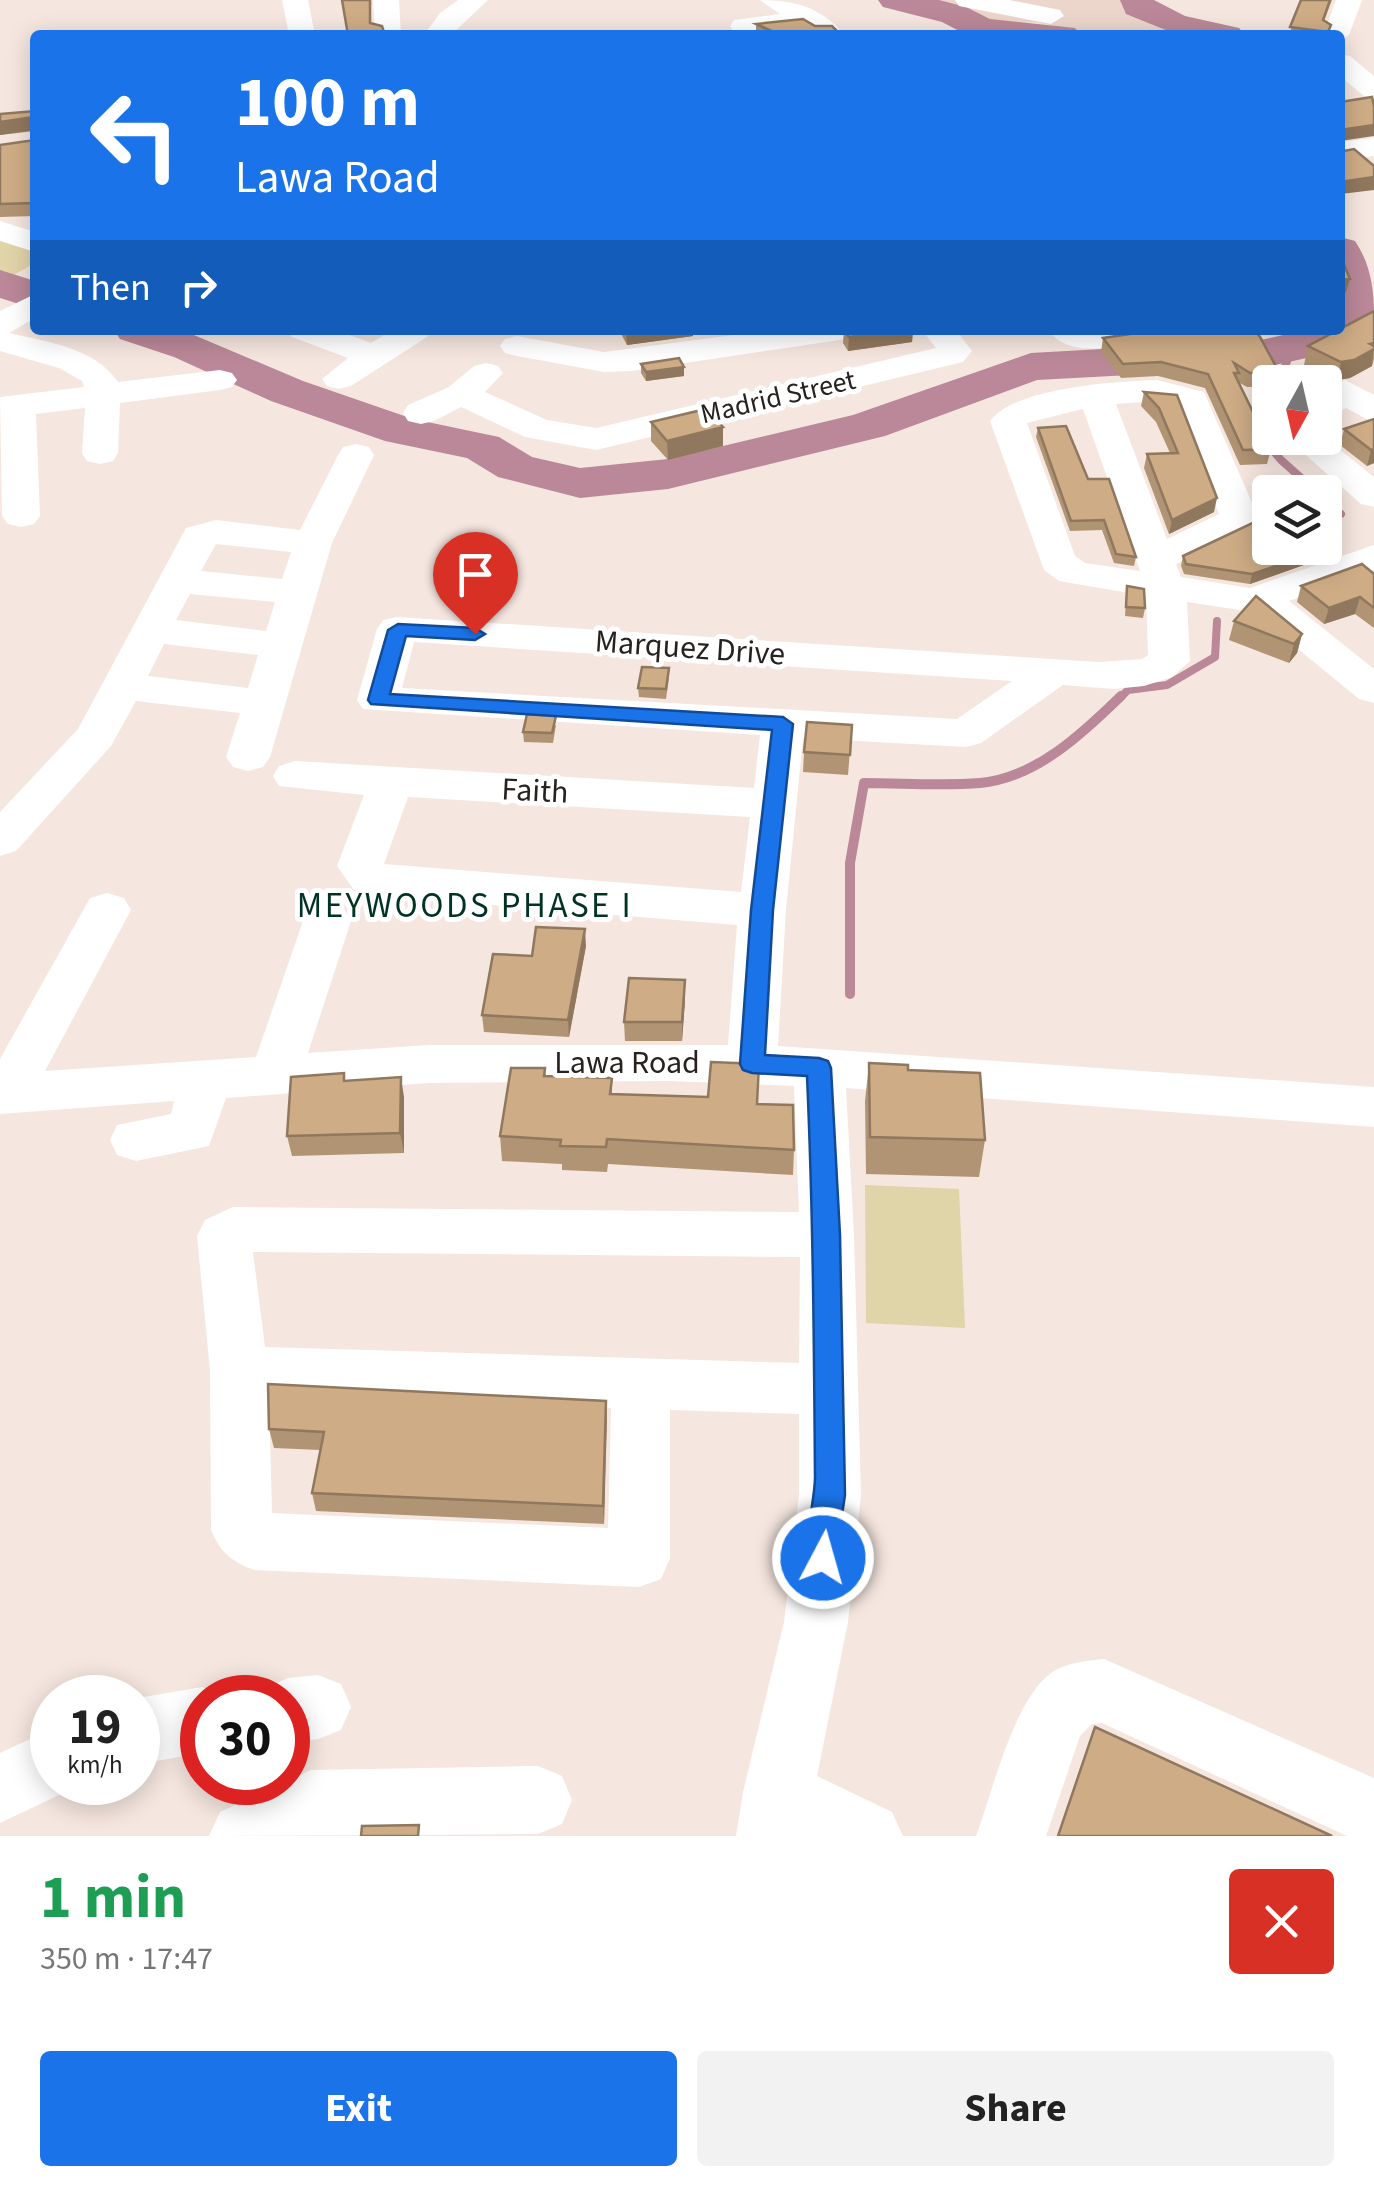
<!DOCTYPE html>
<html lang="en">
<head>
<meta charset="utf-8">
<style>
  :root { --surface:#fff; --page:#f2f2f2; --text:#222; --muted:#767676; --accent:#1a73e8 }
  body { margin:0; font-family:"Source Sans 3",sans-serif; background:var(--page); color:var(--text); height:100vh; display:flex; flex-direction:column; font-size:38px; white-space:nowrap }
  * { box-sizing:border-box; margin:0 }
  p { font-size:32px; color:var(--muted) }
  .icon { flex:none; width:55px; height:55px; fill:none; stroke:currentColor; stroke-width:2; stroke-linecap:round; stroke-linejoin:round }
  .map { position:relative; height:1836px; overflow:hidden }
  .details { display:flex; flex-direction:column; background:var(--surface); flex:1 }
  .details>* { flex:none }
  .banner { position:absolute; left:30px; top:30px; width:1315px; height:305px; border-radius:10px; box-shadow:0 5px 25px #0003; background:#1a73e8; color:#fff; overflow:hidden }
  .needle { width:65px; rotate:188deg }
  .controls { position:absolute; left:1252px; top:365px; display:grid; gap:20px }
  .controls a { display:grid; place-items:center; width:90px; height:90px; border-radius:10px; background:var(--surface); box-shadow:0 5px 25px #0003; font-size:50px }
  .speed { position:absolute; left:30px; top:1675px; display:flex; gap:20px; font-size:50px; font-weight:700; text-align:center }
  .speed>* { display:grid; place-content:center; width:130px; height:130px; border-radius:50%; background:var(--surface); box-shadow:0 5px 25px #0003; line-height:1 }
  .speed small { font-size:25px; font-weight:400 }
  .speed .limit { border:15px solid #d22; background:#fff; color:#111 }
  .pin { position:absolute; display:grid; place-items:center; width:85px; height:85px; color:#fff; margin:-102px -42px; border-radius:50% 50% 50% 0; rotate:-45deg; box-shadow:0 0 10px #0007 }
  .pin .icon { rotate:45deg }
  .me { position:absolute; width:110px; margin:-55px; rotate:6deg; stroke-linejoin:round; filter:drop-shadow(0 0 8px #0008) }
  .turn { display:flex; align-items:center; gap:35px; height:210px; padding:0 40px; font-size:45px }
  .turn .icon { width:130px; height:130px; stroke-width:2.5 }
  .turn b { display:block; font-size:70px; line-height:85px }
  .then { display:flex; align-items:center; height:95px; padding:0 40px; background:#0003; gap:20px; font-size:38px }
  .round { display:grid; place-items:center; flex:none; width:105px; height:105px; border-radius:10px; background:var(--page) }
  .headline { display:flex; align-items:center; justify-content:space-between; height:170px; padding:0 40px }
  h1 { font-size:60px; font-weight:700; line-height:75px; color:#1e9e55 }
  .cta { display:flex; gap:20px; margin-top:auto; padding:20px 40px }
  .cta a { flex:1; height:115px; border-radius:10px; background:var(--accent); color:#fff; font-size:40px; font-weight:700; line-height:115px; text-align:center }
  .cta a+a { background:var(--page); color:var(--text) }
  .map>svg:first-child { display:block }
</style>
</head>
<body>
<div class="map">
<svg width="1374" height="1836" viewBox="0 0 1374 1836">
  <rect width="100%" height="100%" fill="#f5e6df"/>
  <!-- built -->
  <polygon fill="#ecd6cc" points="924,0 1132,0 1136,12 1201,35 1095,35 1036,22 996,24"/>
  <!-- green -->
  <g fill="#e0d4a9">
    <polygon points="0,238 35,250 35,263 8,278 0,275"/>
    <polygon points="865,1185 959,1189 965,1328 866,1323"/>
  </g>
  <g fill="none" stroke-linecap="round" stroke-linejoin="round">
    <!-- stream-far1 -->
    <g stroke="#ba8898" stroke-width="8">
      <polyline points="1279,382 1292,348"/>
      <polyline points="1270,398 1254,428 1281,460 1317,492"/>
      <polyline points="1325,500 1341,514 1325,522"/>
      <polyline points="1119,699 1128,690 1167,685 1215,657 1217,621"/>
    </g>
    <!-- stream -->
    <path stroke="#ba8898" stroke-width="10" d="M850 994V863L864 783C902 783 942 786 980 783 1036 778 1083 733 1121 696"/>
    <!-- river -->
    <g fill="#ba8898" fill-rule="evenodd">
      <polygon points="878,0 939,0 966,7 990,19 1075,28 1081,35 967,35 942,22 883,7"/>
      <polygon points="1120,0 1154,0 1185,16 1239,28 1245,35 1178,35 1126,14"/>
      <path d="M1340 237 1355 241C1370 263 1374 288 1374 314L1332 352 1316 356 1261 368 1037 380 885 436 668 489 580 498 498 477 467 458 385 441 271 401 174 357 120 339 114 330H182L303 381 413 419 499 437 532 457 580 468 668 459 853 415 1031 353 1261 340 1305 330H1340Z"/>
      <polygon points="0,270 35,281 35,309 0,298"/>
    </g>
    <!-- minor -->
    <g fill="#fff" fill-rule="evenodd">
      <polygon points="282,0 308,0 315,35 289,35"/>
      <polygon points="373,0 399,0 401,35 375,35"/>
      <polygon points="458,0 488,0 451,35 424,35 440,13"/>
      <path d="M760 0C794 0 822 7 844 35H814L804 27 743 34 734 32 730 26 734 20 780 14Z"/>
      <polygon points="955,0 1009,0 1060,10 1064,16 1051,24 959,6"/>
      <polygon points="1336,0 1362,0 1349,35 1340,42 1340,35 1323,35"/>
      <polygon points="1340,54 1350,56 1374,76 1374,98 1364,96 1340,76"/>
      <polygon points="1374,138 1374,156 1340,160 1340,142"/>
      <polygon points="0,221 35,232 35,252 0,241"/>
      <path d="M35 294V318L9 333C47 342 94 347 118 382L220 370 232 373 237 380 232 387 220 390 120 403 118 453 113 461 100 464 87 461 82 453 85 408 36 414 40 516 34 524 21 527 8 524 2 516 0 397 84 387 82 381 59 368 0 351V311Z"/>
      <polygon points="287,330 336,330 371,343 392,330 432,330 427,337 351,386 339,389 327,386 322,379 348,358 292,337"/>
      <polygon points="771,330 857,330 852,337 840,340 631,371 604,372 517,356 505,353 500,346 505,339 517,336 604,352"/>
      <polygon points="922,330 956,330 972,351 963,362 596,450 525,437 461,407 434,421 421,424 408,421 403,413 408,405 449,387 474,366 486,363 498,366 503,373 485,392 547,420 596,428 936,348"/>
      <path d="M1048 330H1176L1171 337 1159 340C1126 344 1071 362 1048 330Z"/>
      <path d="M1157 380 1204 392 1259 519 1253 527 1176 564 1181 577 1250 588 1374 545V570L1289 601 1374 669V703L1359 699 1253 612 1187 602 1190 661 1172 677 1144 686 1114 689 1063 685 981 743 966 747 803 738 786 910 778 1046 1374 1087V1127L846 1088 854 1235 861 1495 848 1622 817 1776 892 1812 903 1836H736L743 1792 784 1622 799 1495V1414L670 1410V1558L661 1579 639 1587 254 1570C231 1561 221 1553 211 1530L210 1371 197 1236 205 1220 233 1207 799 1212 794 1086 670 1081 429 1083 226 1098 209 1146 136 1161 117 1155 110 1140 117 1125 171 1114 174 1101 0 1114V1059L90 898 107 893 124 898 131 910 45 1071 256 1057 303 921 310 909 327 904 344 909 351 921 308 1053 429 1045H728L737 925 370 895 354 890 337 866 364 795 279 786 273 776 279 766 295 761 754 788 760 735 363 709 357 700 377 629 383 620 397 617 1099 662 1142 659 1148 655 1146 596 1059 581 1044 570 990 421C1013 388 1117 381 1157 380ZM1157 401 1177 405 1219 514 1167 539 1116 404ZM1083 409 1140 571 1085 563 1075 556 1027 423ZM414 642 1012 681 957 719 402 688ZM408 797 750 817 741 892 384 864ZM253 1252 800 1257 799 1363 265 1347ZM269 1397 611 1408 608 1528 272 1513Z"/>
      <polygon points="1345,380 1374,395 1374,423 1346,408 1325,419 1325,390"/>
      <polygon points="1325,431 1333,444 1374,477 1374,507 1361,504 1299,449 1294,438 1325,438"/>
      <path d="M356 444 369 447 374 455 332 543 270 757 263 767 248 771 233 767 226 757 240 713 136 701 111 746 16 851 0 856V812L78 729 186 528 216 520 300 530 338 455 343 447ZM216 544 291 552 282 579 201 571ZM190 594 275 602 266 631 176 620ZM164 644 258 655 248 688 148 676Z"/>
      <path d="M1104 1659 1374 1778V1836H1347L1102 1723 1092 1724 1080 1736 1046 1836H976C993 1791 1013 1701 1051 1673 1067 1662 1086 1661 1104 1659Z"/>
      <polygon points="318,1675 341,1684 351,1707 341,1730 318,1739 288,1743 288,1698 261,1698 265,1688 288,1678"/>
      <polygon points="202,1687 226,1698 202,1698 202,1753 138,1764 138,1698"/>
      <polygon points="52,1729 52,1782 78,1782 76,1787 0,1823 0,1753"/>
      <polygon points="538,1766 562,1776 572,1800 562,1824 538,1834 209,1836 220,1812 311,1770"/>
    </g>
  </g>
  <!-- wall -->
  <g fill="#b19473">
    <polygon points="1301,0 1332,0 1324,21 1331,25 1328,35 1289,35"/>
    <polygon points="756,24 815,26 841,35 756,35"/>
    <polygon points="35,111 35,216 0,217 0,145 35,140 35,131 0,135 0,114"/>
    <polygon points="1374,311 1374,359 1372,366 1350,378 1337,380 1304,365 1308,346"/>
    <polygon points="619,330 693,330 693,336 627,345"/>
    <polygon points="844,330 913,330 912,342 848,351 843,343"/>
    <polygon points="1103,338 1279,372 1276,382 1270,382 1270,386 1247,387 1238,382 1271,449 1267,464 1240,465 1205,388 1158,376 1121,378 1101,352"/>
    <polygon points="641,364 684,376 646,381 641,373"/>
    <polygon points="1144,392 1177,395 1214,512 1169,534 1144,468 1147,454 1170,453 1156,422 1141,406"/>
    <polygon points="1374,419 1374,463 1367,466 1340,445 1344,429"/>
    <polygon points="651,422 723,446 668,460 651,441"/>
    <polygon points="1038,428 1088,479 1136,557 1134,566 1114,563 1102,530 1070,531 1036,437"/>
    <polygon points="1332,547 1329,556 1250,584 1184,574 1181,566 1183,556 1270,548"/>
    <polygon points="1374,574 1374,628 1355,614 1324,624 1297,602 1301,586"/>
    <polygon points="1127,586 1145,608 1143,618 1125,616"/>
    <polygon points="1234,621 1302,634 1297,653 1289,663 1229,640"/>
    <polygon points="669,678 666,699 639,697 638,688"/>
    <polygon points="556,725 553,743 524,742 523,732"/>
    <polygon points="852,725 848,775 803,772 804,752"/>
    <polygon points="586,946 569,1037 484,1032 482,1015 532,956"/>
    <polygon points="685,1000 682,1041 625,1041 624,1022"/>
    <polygon points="869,1063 908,1070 985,1140 979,1177 866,1174 865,1101"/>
    <polygon points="545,1068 546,1076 612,1078 612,1094 758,1104 794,1150 793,1175 608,1164 607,1172 562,1170 562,1164 502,1161 500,1136"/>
    <polygon points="404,1097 404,1153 292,1156 287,1136"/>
    <polygon points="606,1401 604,1524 316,1511 312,1493 320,1450 274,1448 269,1429"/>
  </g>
  <!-- shaded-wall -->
  <g fill="#90785e">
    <polygon points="34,117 35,130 0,135 0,122"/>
    <polygon points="1374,125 1374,136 1340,141 1340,130"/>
    <polygon points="1374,177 1374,190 1341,194 1340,199 1340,182"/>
    <polygon points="1350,279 1346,292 1340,294 1340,280"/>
    <polygon points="635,330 693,330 693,336 627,345 626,331"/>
    <polygon points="898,330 913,330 912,342 848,351 849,337"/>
    <polygon points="1374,343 1372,366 1350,378 1337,380 1341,362"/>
    <polygon points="684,367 684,376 646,381 646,372"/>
    <polygon points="723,427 723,446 668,460 667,441"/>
    <polygon points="1374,449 1374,463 1367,466 1371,450"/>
    <polygon points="1217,498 1214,512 1169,534 1172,520"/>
    <polygon points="1332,547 1329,556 1250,584 1252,574"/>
    <polygon points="1360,597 1355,614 1324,624 1329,608"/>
    <polygon points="1302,634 1297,653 1289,663 1294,644"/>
    <polygon points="585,929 586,946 569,1037 568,1020"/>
    <polygon points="685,980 685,1000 682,1041 682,1022"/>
    <polygon points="401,1077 404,1097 404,1153 400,1133"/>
    <polygon points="606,1401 607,1419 604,1524 603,1506"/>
  </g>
  <!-- building -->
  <g fill="#ceac86" stroke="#90785e" stroke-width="2.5">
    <polygon points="342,0 370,0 370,23 382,26 385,35 348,35"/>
    <polygon points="1301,0 1330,0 1323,20 1331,25 1328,32 1290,27"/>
    <polygon points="803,19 815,26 832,26 841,35 780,35 756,24"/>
    <polygon points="1372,97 1374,106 1374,125 1340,130 1340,102"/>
    <polygon points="35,111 35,203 0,204 0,145 35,140 34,117 0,122 0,114"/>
    <polygon points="1340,147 1344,151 1354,149 1374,166 1374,177 1340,182"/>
    <polygon points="1340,255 1350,279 1340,280"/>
    <polygon points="1374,311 1374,343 1370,344 1374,346 1374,349 1354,360 1341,362 1308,346"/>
    <polygon points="844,330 898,330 849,337"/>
    <polygon points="1157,330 1255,330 1260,337 1279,372 1250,373 1234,363 1239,373 1234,373 1271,449 1243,450 1208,374 1161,362 1123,364 1103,338"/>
    <polygon points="679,358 684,367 646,372 641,364"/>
    <polygon points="1144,392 1177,395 1217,498 1172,520 1147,454 1178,453 1159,408"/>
    <polygon points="706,409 723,427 667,441 651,422"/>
    <polygon points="1374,419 1374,449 1371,450 1344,429"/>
    <polygon points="1066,426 1088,479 1109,479 1136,557 1116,554 1104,520 1071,521 1038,428"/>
    <polygon points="1263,514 1270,518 1270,548 1325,548 1325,541 1332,547 1252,574 1186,564 1183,556 1257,521"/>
    <polygon points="1362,564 1374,574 1374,608 1360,597 1329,608 1301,586"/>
    <polygon points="1127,586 1144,589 1145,608 1126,607"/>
    <polygon points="1256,596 1302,634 1294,644 1234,621"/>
    <polygon points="642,667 669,668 666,689 638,688"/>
    <polygon points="527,714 556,716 552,733 523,732"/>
    <polygon points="807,722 852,725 850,755 804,752"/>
    <polygon points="536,927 585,929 568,1020 482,1015 493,954 532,956"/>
    <polygon points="629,978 685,980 682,1022 624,1022"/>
    <polygon points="711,1062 759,1064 757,1104 793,1105 794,1150 607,1139 606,1147 560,1146 561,1140 500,1136 511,1068 545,1068 544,1076 612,1078 610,1094 708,1097"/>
    <polygon points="869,1063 908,1065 908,1070 980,1073 985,1140 870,1137"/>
    <polygon points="344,1073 344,1081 401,1077 400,1133 287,1136 291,1077"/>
    <polygon points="268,1384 606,1401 603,1506 312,1493 324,1432 269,1429"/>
    <polygon points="1095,1727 1332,1836 1058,1836"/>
    <polygon points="419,1825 418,1836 361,1836 362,1826"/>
  </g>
  <!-- route -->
  <path fill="#1a73e8" stroke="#114b97" stroke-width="2.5" d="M398 624 475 628 485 634 475 640 406 636 390 694 783 717 793 724 773 910 765 1055 819 1058 828 1061 831 1068 840 1235 845 1495 834 1568 823 1572 812 1568C801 1544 815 1504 815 1477 814 1343 813 1210 807 1076L752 1073 743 1070 740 1064 751 910 772 730 371 704 368 700 388 630Z"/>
  <g text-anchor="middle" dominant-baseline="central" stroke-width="10" stroke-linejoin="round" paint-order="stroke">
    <!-- far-street labels -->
    <g font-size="28" fill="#27221f" stroke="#fff">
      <text transform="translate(778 397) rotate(-13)">Madrid Street</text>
    </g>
    <!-- street labels -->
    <g font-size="32" fill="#27221f" stroke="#fff">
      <text transform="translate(690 648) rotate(4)">Marquez Drive</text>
      <text transform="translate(535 791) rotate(3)">Faith</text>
      <text x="627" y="1063">Lawa Road</text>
    </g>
    <!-- neighbourhood labels -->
    <g font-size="35" letter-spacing="2.5" fill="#013322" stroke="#fff">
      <text x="465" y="906">MEYWOODS PHASE I</text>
    </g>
  </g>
</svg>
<div class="controls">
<a><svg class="needle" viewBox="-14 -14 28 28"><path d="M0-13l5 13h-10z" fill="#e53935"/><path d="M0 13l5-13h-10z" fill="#767676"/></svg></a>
<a><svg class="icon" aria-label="layers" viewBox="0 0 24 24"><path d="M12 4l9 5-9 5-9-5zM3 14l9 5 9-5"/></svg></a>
</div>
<div class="speed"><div>19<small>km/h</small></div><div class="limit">30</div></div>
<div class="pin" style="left:475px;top:634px;background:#d93025"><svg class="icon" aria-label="arrive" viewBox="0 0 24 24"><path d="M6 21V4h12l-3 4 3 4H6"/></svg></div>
<svg class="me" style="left:823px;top:1558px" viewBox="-20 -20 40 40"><circle r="17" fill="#1a73e8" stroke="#fff" stroke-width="3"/><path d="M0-11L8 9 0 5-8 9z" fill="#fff"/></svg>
<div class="banner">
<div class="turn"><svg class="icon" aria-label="left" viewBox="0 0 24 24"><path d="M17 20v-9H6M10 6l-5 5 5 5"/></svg><div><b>100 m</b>Lawa Road</div></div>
<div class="then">Then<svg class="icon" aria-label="right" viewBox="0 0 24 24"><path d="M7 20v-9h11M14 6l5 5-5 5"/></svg></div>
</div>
</div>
<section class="details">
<div class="headline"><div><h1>1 min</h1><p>350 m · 17:47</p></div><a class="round" style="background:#d93025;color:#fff"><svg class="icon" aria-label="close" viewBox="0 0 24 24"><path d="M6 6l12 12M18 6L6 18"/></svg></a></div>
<div class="cta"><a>Exit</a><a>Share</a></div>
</section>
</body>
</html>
